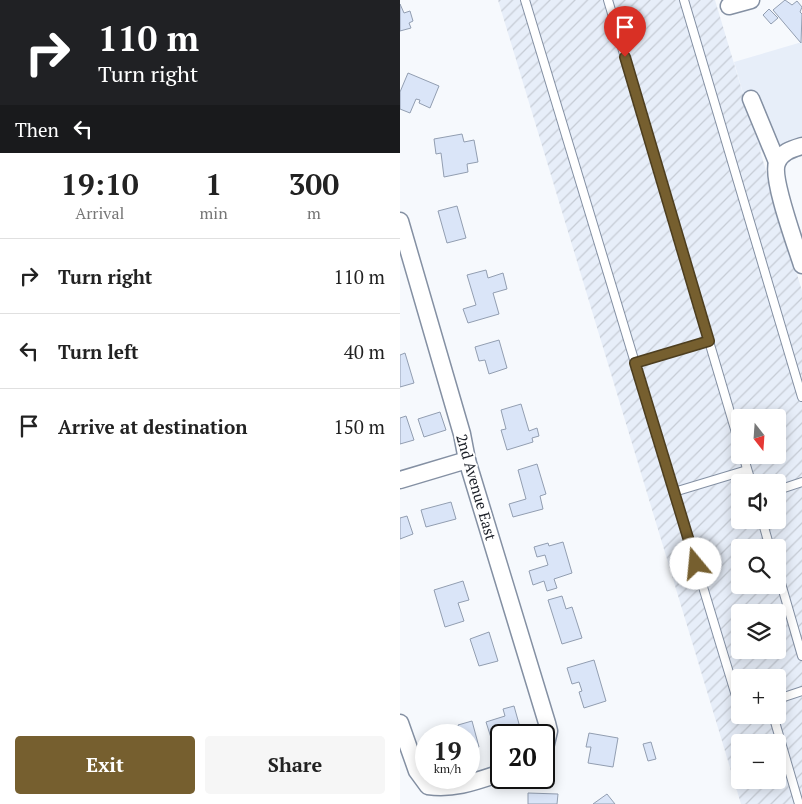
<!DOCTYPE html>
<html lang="en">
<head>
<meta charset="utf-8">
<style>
  :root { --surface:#fff; --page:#f6f6f6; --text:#222; --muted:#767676; --line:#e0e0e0; --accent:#765f2f }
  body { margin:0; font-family:"PT Serif",serif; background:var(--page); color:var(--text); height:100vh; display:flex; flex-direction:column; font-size:19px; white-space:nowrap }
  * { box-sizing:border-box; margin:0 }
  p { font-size:16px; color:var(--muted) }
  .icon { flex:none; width:28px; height:28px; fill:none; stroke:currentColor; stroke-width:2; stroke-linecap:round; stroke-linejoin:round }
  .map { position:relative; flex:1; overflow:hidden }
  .drawer { display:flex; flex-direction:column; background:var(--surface); width:400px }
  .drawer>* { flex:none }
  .guide { background:#202124; color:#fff; overflow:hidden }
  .needle { width:32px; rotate:163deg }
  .fabs { position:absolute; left:331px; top:409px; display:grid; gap:10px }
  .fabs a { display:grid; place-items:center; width:55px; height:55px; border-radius:5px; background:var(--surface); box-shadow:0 2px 12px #0003; font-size:25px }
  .speed { position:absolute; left:15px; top:724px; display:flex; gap:10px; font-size:25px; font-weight:700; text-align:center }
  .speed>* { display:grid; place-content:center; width:65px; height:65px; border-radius:50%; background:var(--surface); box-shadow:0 2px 12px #0003; line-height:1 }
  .speed small { font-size:12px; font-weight:400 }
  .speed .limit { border:2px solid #111; border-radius:8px; background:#fff; color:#111 }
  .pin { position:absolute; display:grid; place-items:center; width:42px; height:42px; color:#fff; margin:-51px -21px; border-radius:50% 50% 50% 0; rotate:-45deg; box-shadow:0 0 5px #0007 }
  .pin .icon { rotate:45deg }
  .me { position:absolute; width:55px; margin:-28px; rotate:343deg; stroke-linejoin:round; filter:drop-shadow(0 0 4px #0008) }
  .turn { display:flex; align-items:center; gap:18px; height:105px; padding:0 15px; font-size:22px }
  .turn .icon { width:65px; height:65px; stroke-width:2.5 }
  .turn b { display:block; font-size:35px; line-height:42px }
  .then { display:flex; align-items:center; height:48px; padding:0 15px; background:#0003; gap:10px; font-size:19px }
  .eta { display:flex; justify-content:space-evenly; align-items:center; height:85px; text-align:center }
  .eta b { font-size:30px; font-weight:700; line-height:35px }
  .button { display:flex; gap:10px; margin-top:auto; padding:10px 15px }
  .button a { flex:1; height:58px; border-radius:5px; background:var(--accent); color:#fff; font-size:20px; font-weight:700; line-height:58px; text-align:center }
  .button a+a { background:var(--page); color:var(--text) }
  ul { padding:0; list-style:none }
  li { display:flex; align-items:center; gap:15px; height:75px; padding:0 15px; border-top:1px solid var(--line) }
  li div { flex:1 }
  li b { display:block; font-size:19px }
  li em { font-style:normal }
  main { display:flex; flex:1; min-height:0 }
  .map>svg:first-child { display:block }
</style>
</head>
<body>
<main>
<section class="drawer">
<div class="guide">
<div class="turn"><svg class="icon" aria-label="right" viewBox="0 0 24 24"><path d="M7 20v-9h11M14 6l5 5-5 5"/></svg><div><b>110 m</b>Turn right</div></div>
<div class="then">Then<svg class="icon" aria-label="left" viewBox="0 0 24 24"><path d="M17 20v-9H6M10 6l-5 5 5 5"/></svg></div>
</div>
<div class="eta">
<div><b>19:10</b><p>Arrival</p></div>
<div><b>1</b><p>min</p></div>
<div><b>300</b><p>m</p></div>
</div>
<ul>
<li><svg class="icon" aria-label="right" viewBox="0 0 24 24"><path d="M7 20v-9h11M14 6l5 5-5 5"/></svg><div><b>Turn right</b></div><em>110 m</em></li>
<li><svg class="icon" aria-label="left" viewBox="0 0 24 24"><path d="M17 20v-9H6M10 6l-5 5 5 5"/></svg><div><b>Turn left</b></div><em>40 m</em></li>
<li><svg class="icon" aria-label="arrive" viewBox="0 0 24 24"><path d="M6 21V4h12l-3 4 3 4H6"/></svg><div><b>Arrive at destination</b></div><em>150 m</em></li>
</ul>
<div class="button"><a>Exit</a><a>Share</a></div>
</section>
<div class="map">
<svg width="402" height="804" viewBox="0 0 402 804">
  <defs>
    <pattern id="industrial-furrows" width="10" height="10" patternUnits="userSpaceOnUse" patternTransform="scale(1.25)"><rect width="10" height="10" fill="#e7eef9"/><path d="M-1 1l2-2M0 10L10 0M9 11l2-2" fill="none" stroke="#c6ccd5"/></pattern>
  </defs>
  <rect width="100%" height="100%" fill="#f6f9fd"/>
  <!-- built -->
  <polygon fill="#e7eef9" points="402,42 402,139 360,151 334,62"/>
  <!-- industrial -->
  <path fill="url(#industrial-furrows)" fill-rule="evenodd" d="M98 0H315L402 291V804H341ZM340 418H378V455H340ZM340 482H378V520H340ZM340 548H378V585H340ZM340 612H378V650H340ZM340 678H378V715H340ZM340 742H378V780H340Z"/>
  <!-- building -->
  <g fill="#dae5f8" stroke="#929eb1">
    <polygon points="385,0 392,5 397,1 402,7 400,12 402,14 401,43 373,10"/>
    <polygon points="0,4 4,13 10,11 13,21 9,23 11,28 0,31"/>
    <polygon points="369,9 378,18 371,24 363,15"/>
    <polygon points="8,73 39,86 30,108 19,103 20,100 16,99 10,113 0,109 0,92"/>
    <polygon points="62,134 64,142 74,140 78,162 67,164 68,172 44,177 41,153 36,154 34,139"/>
    <polygon points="57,206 66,238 47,243 38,211"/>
    <polygon points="86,270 88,278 103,273 107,289 93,293 99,314 68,323 63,309 76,305 67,275"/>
    <polygon points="99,340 107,368 89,374 85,360 79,361 75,347"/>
    <polygon points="5,353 14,383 0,387 0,355"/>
    <polygon points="121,404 129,431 137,428 139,436 132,438 133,442 107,450 101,430 106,429 101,410"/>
    <polygon points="40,412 46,430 24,437 18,419"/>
    <polygon points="6,416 14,440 0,444 0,418"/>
    <polygon points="137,464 146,494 140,496 143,509 113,517 109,504 126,499 118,470"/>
    <polygon points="51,502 56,519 26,527 21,510"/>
    <polygon points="7,516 13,534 0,539 0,518"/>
    <polygon points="163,542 172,573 154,579 157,588 147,591 144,581 133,585 129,571 148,565 145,555 137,557 134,547 148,543 149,546"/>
    <polygon points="63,581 69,600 58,603 64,621 45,627 34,590"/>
    <polygon points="162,596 166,609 172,607 182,638 162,644 148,600"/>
    <polygon points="89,632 98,661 79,666 70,639"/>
    <polygon points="194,660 206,701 184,708 179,692 182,691 179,682 172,684 167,668"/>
    <polygon points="114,706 121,731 101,735 101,742 93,744 86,722 105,716 103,709"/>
    <polygon points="72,721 79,747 69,750 69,735 55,735 60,734 58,725"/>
    <polygon points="189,733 218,738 213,767 188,763 191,747 186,747"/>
    <polygon points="251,742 256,759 248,761 243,744"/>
    <polygon points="128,793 158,794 157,804 128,804"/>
    <polygon points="207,794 215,804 193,804"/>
  </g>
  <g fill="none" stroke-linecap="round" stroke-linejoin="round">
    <defs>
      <g id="lane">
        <polyline points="125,0 340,709"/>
        <polyline points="208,0 340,446"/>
        <polyline points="284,0 402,397"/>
        <polyline points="235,363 309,341"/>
        <polyline points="343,455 351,482"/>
        <polyline points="378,490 402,482"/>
        <polyline points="274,492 347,470"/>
        <polyline points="362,520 370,548"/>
        <polyline points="378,573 402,656"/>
        <polyline points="378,699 402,691"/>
        <polyline points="373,715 399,804"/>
      </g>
      <g id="street">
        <polyline points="329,6 351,0"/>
        <polyline points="351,99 377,162"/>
        <path d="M402 146C392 149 381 152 377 163 371 178 396 246 402 265"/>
        <polyline points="0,221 62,434 67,460 147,723 149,731 144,752"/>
        <polyline points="0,480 67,460"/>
        <path d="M0 723 17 771 28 786C54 790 77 781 101 773"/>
      </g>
    </defs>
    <!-- lane casing -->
    <use href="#lane" stroke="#8490a3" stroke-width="10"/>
    <!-- street casing -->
    <use href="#street" stroke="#8490a3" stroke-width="19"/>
    <!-- lane -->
    <use href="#lane" stroke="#fff" stroke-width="8"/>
    <!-- street -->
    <use href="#street" stroke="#fff" stroke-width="16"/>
  </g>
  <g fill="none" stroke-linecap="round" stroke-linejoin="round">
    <defs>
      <polyline id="route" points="225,57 309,341 235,363 296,564"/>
    </defs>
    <!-- route casing -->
    <use href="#route" stroke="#4d3e1f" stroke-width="12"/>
    <!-- route -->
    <use href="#route" stroke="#765f2f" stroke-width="9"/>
  </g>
  <g text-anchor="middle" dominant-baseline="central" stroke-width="4" stroke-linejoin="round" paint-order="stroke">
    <!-- street labels -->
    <g font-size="15" fill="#1b1f27" stroke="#fff">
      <text transform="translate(77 487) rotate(74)">2nd Avenue East</text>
    </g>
  </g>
</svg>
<div class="fabs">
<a><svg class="needle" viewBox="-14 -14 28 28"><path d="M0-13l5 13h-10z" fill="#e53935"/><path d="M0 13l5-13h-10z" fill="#767676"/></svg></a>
<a><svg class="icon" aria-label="sound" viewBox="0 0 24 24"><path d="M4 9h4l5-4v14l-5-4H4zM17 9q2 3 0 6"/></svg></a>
<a><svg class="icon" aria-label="search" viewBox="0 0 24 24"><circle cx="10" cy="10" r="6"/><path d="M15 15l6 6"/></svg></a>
<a><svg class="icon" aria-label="layers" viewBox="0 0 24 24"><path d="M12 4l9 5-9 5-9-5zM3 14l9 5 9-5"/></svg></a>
<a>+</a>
<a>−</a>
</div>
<div class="speed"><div>19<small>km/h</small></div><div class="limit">20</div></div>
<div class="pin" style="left:225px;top:57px;background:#d93025"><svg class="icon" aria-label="arrive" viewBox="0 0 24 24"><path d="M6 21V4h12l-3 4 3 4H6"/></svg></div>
<svg class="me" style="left:296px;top:564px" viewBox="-20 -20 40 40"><circle r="19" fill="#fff"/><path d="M0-13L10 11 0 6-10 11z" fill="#765f2f"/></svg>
</div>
</main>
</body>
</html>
